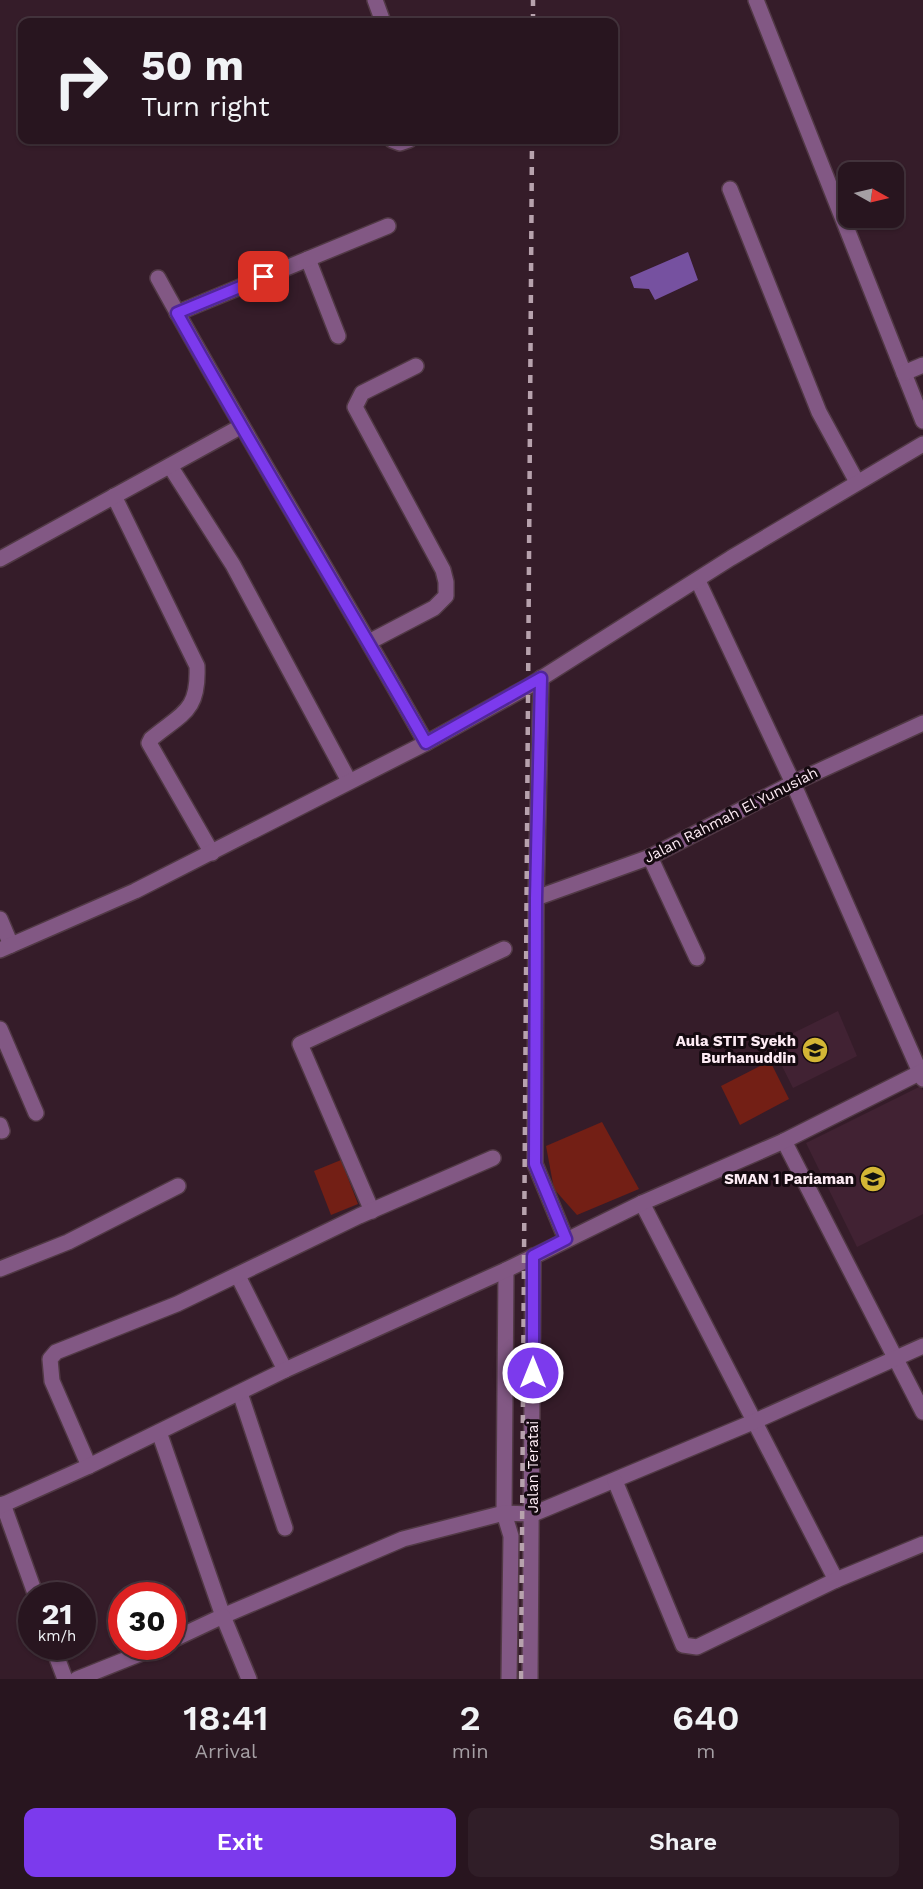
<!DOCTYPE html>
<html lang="en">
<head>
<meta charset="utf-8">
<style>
  :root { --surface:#28151f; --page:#301e28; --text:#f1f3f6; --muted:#a59fa4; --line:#44343d; --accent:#7c3aed }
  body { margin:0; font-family:"Work Sans",sans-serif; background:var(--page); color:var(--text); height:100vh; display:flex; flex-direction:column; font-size:22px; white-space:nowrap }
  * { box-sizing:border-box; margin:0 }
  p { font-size:20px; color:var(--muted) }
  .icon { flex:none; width:33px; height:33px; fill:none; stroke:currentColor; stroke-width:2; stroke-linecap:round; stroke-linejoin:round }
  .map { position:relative; height:1679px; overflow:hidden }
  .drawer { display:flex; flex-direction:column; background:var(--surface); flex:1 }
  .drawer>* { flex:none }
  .top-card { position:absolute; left:18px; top:18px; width:600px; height:126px; border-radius:12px; box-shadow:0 2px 4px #0004,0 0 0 2px var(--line); background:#28151f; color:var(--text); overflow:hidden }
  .needle { width:39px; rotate:98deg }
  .fabs { position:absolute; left:838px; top:162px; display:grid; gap:12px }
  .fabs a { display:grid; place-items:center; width:66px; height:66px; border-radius:12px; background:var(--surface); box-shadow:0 2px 4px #0004,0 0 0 2px var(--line); font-size:30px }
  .speed { position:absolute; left:18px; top:1582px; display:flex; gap:12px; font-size:30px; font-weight:700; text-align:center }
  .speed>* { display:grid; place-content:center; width:78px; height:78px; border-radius:50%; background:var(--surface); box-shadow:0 2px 4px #0004,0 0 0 2px var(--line); line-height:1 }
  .speed small { font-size:15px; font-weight:400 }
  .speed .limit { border:9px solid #d22; background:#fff; color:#111 }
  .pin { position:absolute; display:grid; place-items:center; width:51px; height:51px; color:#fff; margin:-26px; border-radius:12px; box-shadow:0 3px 9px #0006 }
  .me { position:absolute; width:66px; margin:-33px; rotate:0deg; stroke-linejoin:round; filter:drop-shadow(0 0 4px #0008) }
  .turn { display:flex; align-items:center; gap:21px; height:126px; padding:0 24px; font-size:27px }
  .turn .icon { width:78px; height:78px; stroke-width:2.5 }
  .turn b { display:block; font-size:42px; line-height:51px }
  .eta { display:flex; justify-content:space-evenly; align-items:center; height:102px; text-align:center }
  .eta b { font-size:36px; font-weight:600; line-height:42px }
  .primary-button { display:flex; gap:12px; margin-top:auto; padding:12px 24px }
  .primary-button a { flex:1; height:69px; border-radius:12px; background:var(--accent); color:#fff; font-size:24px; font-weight:600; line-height:69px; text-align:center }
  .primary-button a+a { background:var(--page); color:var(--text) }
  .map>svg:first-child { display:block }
</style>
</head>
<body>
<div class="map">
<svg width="923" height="1679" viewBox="0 0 923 1679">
  <rect width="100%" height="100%" fill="#351c29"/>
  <!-- built -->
  <g fill="#412233">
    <polygon points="838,1011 857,1056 793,1088 771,1044"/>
    <polygon points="921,1086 923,1091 923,1214 857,1247 806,1143"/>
  </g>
  <!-- pitch -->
  <g fill="#731f15">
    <polygon points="770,1061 789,1099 740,1125 721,1086"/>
    <polygon points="602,1122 639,1189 577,1215 554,1189 546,1146"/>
    <polygon points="341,1160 358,1204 331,1215 314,1171"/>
  </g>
  <!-- water -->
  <polygon fill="#7651a0" points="688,252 698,280 655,300 649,289 634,288 630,277"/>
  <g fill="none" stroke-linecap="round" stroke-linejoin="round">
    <defs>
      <g id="minor">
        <polyline points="375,0 383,22"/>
        <polyline points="756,0 923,421"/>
        <polyline points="392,140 400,143 409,140"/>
        <polyline points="730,189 819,412 857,482"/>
        <polyline points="308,259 338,336"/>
        <path d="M158 278C244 435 339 587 426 743"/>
        <polyline points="177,313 388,226"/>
        <polyline points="904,373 923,365"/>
        <polyline points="170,466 233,565 349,781"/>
        <path d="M114 496 197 666C199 712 182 713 151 739L149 743 212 853"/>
        <polyline points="0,559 240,427"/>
        <polyline points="698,581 793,783 923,1079"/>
        <polyline points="369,642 434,608 446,596 446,582 443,570 355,407 362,393 416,366"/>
        <polyline points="541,678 536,898 535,1164 566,1239"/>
        <polyline points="650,857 697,958"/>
        <polyline points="536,898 650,857 793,783 923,723"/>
        <polyline points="0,919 11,945"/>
        <polyline points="0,950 135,891 426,743 529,686 731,558 923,444"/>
        <polyline points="0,1029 36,1113"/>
        <polyline points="0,1125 2,1131"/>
        <polyline points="784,1141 923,1412"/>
        <polyline points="642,1203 836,1580"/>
        <polyline points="372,1211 300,1044 504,949"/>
        <polyline points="0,1269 68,1242 178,1186"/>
        <polyline points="506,1270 504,1513 511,1536 509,1679"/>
        <polyline points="238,1276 285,1370"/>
        <polyline points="240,1393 285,1528"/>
        <polyline points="159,1432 223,1616 403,1539 504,1513 533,1514 753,1422 923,1346"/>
        <polyline points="89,1466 52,1381 50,1359 56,1352 177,1304 359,1216 493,1158"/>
        <polyline points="615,1481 683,1645 697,1647 836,1580 923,1544"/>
        <polyline points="3,1504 36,1596"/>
        <polyline points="0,1506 89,1466 285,1370 506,1270 642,1203 784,1141 923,1071"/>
        <polyline points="172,1640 223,1616 249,1679"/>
        <polyline points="53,1647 65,1679"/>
        <polyline points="77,1679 157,1647"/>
        <polyline points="530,1679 533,1256"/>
      </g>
    </defs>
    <!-- minor casing -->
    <use href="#minor" stroke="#513945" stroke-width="18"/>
    <!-- minor -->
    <use href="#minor" stroke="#825884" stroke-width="15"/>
    <!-- rail -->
    <g stroke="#b7a2ad" stroke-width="4.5" stroke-dasharray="8 8" stroke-linecap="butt">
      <polyline points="533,22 533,0"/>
      <polyline points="521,1679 532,140"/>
    </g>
  </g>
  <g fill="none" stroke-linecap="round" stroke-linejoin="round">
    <defs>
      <path id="route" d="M264 277 177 313C257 457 344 598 426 743L541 678 536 898 535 1164 566 1239 533 1256V1373"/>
    </defs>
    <!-- route casing -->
    <use href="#route" stroke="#51269a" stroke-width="15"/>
    <!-- route -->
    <use href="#route" stroke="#7c3aed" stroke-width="10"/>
  </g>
  <!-- icons -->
  <defs>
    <symbol id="university-disc" viewBox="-11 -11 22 22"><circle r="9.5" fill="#d3b635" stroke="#150a10"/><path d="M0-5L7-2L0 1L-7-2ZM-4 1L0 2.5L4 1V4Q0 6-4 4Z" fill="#111"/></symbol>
    <symbol id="school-disc" viewBox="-11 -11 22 22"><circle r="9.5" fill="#d3b635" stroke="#150a10"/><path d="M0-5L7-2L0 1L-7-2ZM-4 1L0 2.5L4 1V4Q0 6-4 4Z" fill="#111"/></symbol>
  </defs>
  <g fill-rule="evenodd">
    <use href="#university-disc" x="800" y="1035" width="30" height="30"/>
    <use href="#school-disc" x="858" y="1164" width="30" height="30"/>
  </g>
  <g text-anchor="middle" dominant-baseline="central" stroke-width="6" stroke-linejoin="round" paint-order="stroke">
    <!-- street labels -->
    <g font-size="15" fill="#fdebf4" stroke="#150a10">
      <text transform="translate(731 815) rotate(-27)">Jalan Rahmah El Yunusiah</text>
      <text transform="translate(533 1467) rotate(-90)">Jalan Teratai</text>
    </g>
    <!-- poi labels -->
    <g font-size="15" font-weight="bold" fill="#fdebf4" stroke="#150a10" text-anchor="end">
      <text x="796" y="1041">Aula STIT Syekh<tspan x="796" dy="17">Burhanuddin</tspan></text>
      <text x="854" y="1179">SMAN 1 Pariaman</text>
    </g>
  </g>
</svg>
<div class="fabs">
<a><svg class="needle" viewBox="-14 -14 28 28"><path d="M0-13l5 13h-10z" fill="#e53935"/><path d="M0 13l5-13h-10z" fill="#a59fa4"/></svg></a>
</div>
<div class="speed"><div>21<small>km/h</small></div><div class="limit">30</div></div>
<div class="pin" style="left:264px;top:277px;background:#d93025"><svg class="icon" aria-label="arrive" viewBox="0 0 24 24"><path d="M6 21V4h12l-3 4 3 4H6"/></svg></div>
<svg class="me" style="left:533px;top:1373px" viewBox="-20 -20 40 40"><circle r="17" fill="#7c3aed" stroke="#fff" stroke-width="3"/><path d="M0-11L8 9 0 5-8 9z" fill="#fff"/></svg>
<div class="top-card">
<div class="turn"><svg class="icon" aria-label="right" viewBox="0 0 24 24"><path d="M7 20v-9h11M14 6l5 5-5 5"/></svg><div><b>50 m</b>Turn right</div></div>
</div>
</div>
<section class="drawer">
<div class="eta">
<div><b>18:41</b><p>Arrival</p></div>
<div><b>2</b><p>min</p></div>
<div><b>640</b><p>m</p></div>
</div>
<div class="primary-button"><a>Exit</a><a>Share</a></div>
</section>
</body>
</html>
